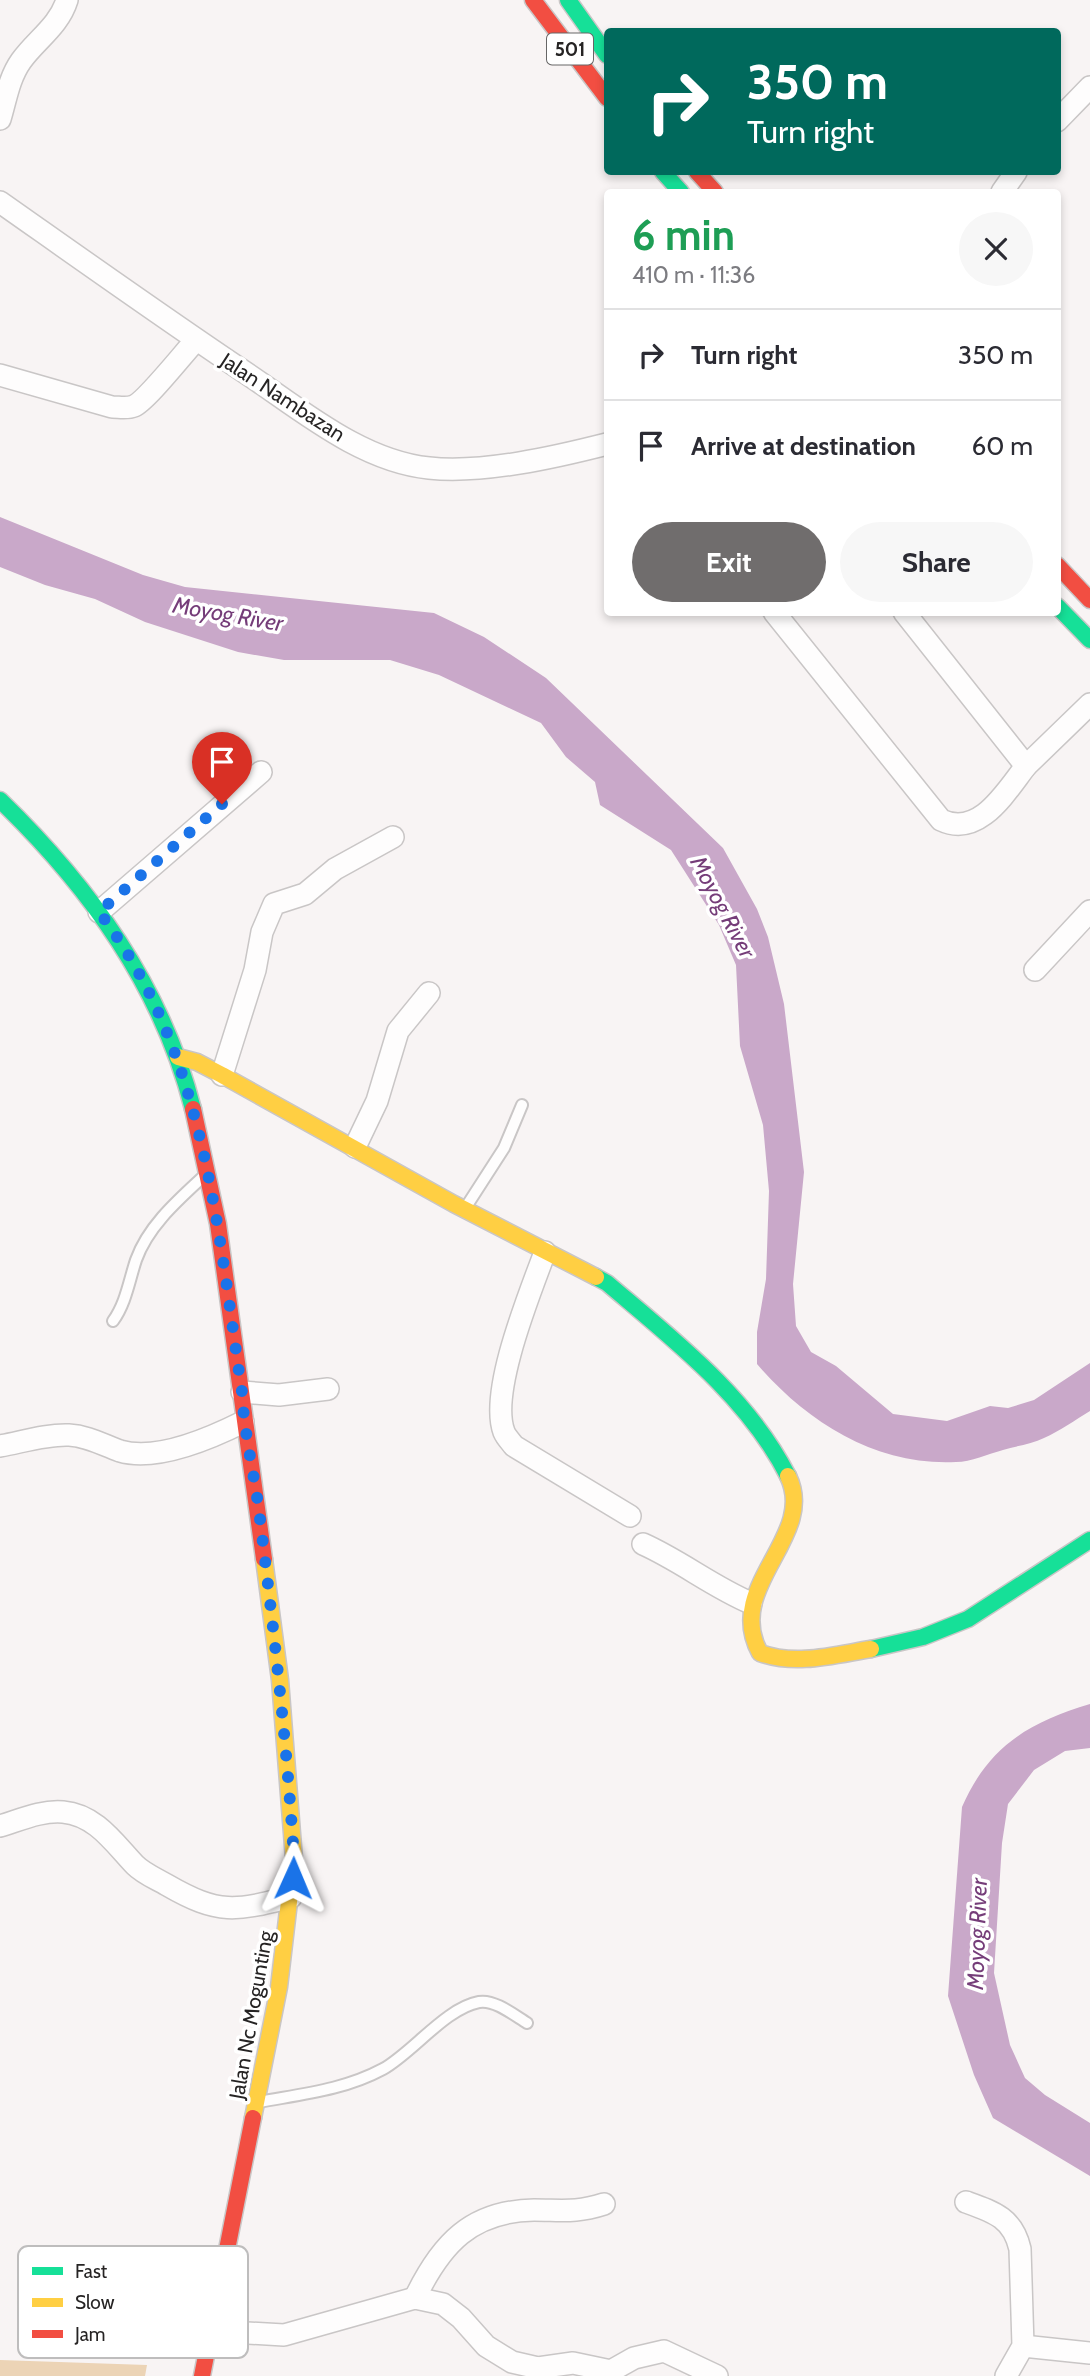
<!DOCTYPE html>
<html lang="en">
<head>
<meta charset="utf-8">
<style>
  :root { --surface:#fff; --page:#f7f7f7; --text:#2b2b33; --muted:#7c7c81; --line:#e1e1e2; --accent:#706d6d }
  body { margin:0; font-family:Cabin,sans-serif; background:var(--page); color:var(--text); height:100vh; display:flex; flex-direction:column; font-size:26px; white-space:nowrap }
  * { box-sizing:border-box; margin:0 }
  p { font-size:23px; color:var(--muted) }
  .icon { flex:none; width:38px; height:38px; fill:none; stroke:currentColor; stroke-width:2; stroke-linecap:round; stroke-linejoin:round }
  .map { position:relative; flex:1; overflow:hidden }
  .side { position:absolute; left:604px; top:189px; width:457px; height:427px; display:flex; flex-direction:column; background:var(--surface); border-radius:7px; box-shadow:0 4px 10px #0003 }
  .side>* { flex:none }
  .guide { position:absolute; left:604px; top:28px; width:457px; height:147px; border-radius:7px; box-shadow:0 4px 10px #0003; background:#00695c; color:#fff; overflow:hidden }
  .pin { position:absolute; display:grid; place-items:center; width:60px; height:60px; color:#fff; margin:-72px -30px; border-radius:50% 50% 50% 0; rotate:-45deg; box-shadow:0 0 7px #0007 }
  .pin .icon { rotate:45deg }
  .me { position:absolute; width:77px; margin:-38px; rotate:1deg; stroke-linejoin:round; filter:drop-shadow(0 0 5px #0008) }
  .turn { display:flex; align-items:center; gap:24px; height:147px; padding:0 28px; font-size:32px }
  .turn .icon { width:91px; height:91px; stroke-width:2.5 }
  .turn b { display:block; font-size:49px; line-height:60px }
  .round { display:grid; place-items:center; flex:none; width:74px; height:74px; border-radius:37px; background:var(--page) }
  .head { display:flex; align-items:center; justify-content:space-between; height:119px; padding:0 28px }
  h1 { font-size:42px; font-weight:700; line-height:52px; color:#1e9e55 }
  .cta { display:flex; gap:14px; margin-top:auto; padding:14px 28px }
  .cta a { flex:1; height:80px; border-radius:42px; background:var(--accent); color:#fff; font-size:28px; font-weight:700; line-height:80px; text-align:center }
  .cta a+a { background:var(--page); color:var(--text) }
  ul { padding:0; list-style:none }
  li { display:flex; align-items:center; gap:21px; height:91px; padding:0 28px; border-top:2px solid var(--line) }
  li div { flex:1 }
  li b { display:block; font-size:26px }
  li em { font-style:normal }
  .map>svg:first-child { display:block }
</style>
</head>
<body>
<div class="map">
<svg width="1090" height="2376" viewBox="0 0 1090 2376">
  <rect width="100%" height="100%" fill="#f8f4f4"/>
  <!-- forest -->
  <polygon fill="#ecd4b6" points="0,2360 147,2365 145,2376 0,2376"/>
  <!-- water -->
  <g fill="#c9a8c9">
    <path d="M0 517 143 575 185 587 434 613 484 637 546 678 723 848 757 909 768 937 784 1004 804 1172 793 1284 796 1326 811 1352 836 1366 893 1414 947 1421 990 1406 1008 1408 1034 1400 1090 1363V1411C1075 1420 1060 1431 1044 1438 1032 1444 1016 1446 1003 1450 988 1454 971 1462 956 1462 876 1466 807 1422 757 1364V1332L766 1279 769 1191 763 1125 740 1046 736 965 719 925 671 850 600 805 595 782 566 757 541 723 439 675 390 660H284L238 652 145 622 95 599 45 585 0 567Z"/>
    <path d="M1090 1704V1748L1065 1751 1034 1770 1008 1804 1002 1843 994 1973 1010 2045 1025 2078 1045 2095 1090 2123V2176L993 2118 974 2075 948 1996 962 1807C988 1747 1029 1722 1090 1704Z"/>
  </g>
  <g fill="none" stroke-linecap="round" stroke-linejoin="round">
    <defs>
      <g id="lane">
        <polyline points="466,1207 504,1148 522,1105"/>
        <path d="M113 1321C126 1303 129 1281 136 1260 148 1226 178 1200 204 1176"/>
        <path d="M259 2102C302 2094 344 2090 383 2069 412 2053 446 2008 479 2002 494 1999 514 2015 527 2023"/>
      </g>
      <g id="street">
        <path d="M0 119C6 99 9 78 21 61 36 40 59 26 67 0"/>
        <polyline points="1057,121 1090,87"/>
        <polyline points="1002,192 1016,172"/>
        <path d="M0 202C81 259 161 316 243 371 299 408 360 461 429 468 482 474 556 457 607 444"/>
        <path d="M0 375 112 407C119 407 127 409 134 406 146 401 183 354 196 340"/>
        <path d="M774 612 941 820C979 838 1005 793 1026 766"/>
        <polyline points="904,612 1026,766 1090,704"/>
        <polyline points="99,912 261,772"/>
        <polyline points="1035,970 1090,911"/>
        <polyline points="222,1075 255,970 262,932 274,904 305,894 335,869 393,837"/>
        <polyline points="355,1147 377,1101 398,1031 429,993"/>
        <path d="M545 1252C530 1293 489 1392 504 1432 506 1437 511 1442 514 1446L630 1516"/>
        <polyline points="242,1392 279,1395 328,1389"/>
        <path d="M0 1446C22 1442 47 1434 69 1435 88 1436 103 1445 120 1451 157 1462 211 1438 243 1422"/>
        <path d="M643 1544C681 1561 713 1587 751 1603"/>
        <path d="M0 1826C20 1820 42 1810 63 1812 96 1815 114 1843 135 1865 144 1874 157 1879 167 1885 219 1915 235 1911 291 1897"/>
        <path d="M966 2202C994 2212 1013 2218 1020 2249L1023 2346 1006 2376"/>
        <path d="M415 2298C441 2244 471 2211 534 2210 562 2210 576 2213 604 2204"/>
        <polyline points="212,2331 284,2335 415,2298 443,2304 461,2318 486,2346 512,2362 538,2368 573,2363 611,2371 634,2358 664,2351 717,2376"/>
        <polyline points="1023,2346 1090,2353"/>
      </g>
      <g id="fast">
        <polyline points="568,0 607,55"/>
        <polyline points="663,172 681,192"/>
        <polyline points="1057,606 1090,640"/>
        <path d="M0 800C90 887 162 987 193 1109"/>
        <path d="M596 1277 607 1283C674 1340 748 1397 788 1476"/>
        <polyline points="871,1649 923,1637 968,1619 1090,1540"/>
      </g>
      <g id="slow">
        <polyline points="178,1057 197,1062 222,1075 454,1204 596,1277"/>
        <path d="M788 1476C818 1537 723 1586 760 1653 796 1666 834 1655 871 1649"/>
        <polyline points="253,2118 279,1987 294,1859 280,1680 264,1559"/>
      </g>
      <g id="jam">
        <polyline points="533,0 607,98"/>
        <polyline points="697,172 715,192"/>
        <polyline points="1057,565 1090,600"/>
        <polyline points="193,1109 218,1224 264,1559"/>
        <polyline points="202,2376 253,2118"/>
      </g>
    </defs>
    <!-- lane casing -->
    <use href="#lane" stroke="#c9c6c6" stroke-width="14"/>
    <!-- street casing -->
    <use href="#street" stroke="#c9c6c6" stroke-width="24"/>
    <!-- fast casing -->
    <use href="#fast" stroke="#c9c6c6" stroke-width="19"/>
    <!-- slow casing -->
    <use href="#slow" stroke="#c9c6c6" stroke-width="19"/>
    <!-- jam casing -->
    <use href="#jam" stroke="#c9c6c6" stroke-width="19"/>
    <!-- lane -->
    <use href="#lane" stroke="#fefdfd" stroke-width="10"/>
    <!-- street -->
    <use href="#street" stroke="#fefdfd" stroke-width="21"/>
    <!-- fast -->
    <use href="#fast" stroke="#16e098" stroke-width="16"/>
    <!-- slow -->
    <use href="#slow" stroke="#ffcf43" stroke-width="16"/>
    <!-- jam -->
    <use href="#jam" stroke="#f24e42" stroke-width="16"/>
  </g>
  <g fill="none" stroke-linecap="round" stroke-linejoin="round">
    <!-- route -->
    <path stroke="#1a73e8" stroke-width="12" stroke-dasharray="0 21.6" d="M222 804 99 912C205 1050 217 1227 242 1392 244 1435 255 1476 260 1519 274 1632 287 1745 294 1859L293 1878"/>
  </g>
  <g text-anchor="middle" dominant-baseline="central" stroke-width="7" stroke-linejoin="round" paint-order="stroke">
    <!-- shield labels -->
    <rect fill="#fff" stroke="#676666" stroke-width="2" x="547" y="33.5" width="46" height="31" rx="5"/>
    <g font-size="19" font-weight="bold" fill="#262424">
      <text x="570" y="49">501</text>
    </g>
    <!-- street labels -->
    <g font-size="21" fill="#262424" stroke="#fff">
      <text transform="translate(283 397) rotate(33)">Jalan Nambazan</text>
      <text transform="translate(251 2015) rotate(-80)">Jalan Nc Mogunting</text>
    </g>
    <!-- water labels -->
    <g font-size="23" font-style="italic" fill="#753d79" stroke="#fff">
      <text transform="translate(228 614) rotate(10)">Moyog River</text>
      <text transform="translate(723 907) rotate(62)">Moyog River</text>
      <text transform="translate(977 1934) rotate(-88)">Moyog River</text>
    </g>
  </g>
  <!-- legend -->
  <rect x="18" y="2246" width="230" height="112" rx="10" fill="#fff" stroke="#bebdbd" stroke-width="2"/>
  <rect x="32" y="2267" width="31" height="8" fill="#16e098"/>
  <rect x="32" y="2298" width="31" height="9" fill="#ffcf43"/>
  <rect x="32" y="2330" width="31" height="8" fill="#f24e42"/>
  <g font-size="19" fill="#262424">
    <text x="75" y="2278">Fast</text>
    <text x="75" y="2309">Slow</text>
    <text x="75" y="2341">Jam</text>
  </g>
</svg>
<div class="pin" style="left:222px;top:804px;background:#d93025"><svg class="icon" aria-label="arrive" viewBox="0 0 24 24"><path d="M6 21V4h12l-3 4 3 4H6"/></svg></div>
<svg class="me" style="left:293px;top:1878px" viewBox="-20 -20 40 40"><path d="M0-17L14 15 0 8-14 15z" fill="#1a73e8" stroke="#fff" stroke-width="4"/></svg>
<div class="guide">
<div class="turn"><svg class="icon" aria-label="right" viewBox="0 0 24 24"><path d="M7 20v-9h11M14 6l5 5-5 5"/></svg><div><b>350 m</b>Turn right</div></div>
</div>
<section class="side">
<div class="head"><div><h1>6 min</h1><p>410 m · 11:36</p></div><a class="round"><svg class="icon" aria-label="close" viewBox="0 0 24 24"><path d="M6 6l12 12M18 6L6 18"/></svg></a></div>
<ul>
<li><svg class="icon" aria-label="right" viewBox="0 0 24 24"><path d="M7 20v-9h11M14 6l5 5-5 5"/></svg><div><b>Turn right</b></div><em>350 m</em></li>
<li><svg class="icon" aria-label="arrive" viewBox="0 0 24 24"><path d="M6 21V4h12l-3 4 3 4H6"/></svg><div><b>Arrive at destination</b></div><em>60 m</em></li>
</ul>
<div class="cta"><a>Exit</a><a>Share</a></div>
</section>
</div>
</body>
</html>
